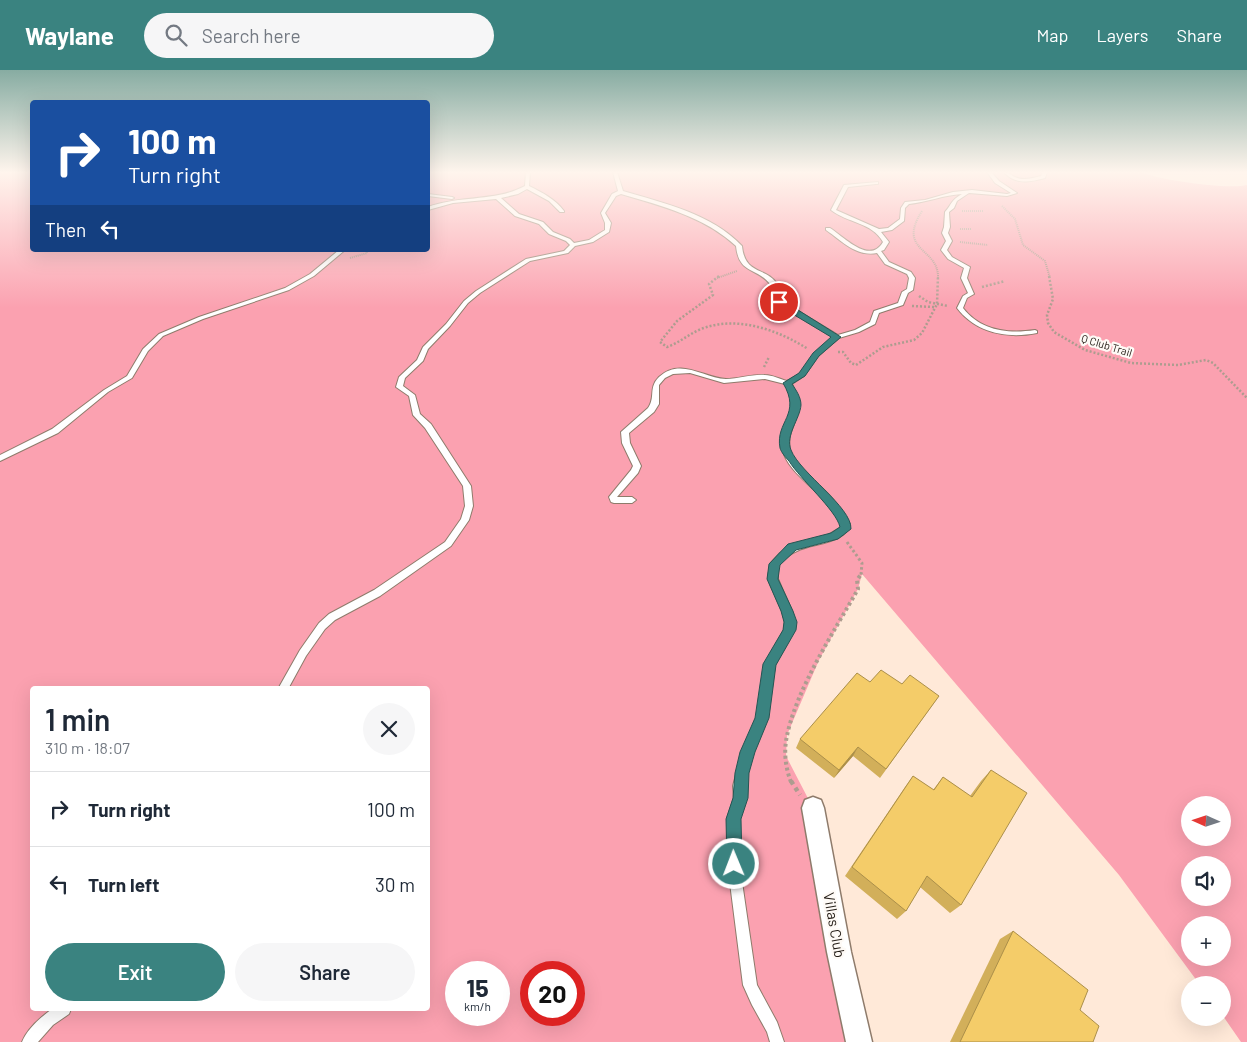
<!DOCTYPE html>
<html lang="en">
<head>
<meta charset="utf-8">
<style>
  :root { --surface:#fff; --page:#f6f6f7; --text:#1f2937; --muted:#747a83; --line:#e0e1e3; --accent:#3a8380 }
  body { margin:0; font-family:Barlow,sans-serif; background:var(--page); color:var(--text); height:100vh; display:flex; flex-direction:column; font-size:19px; white-space:nowrap }
  * { box-sizing:border-box; margin:0 }
  p { font-size:16px; color:var(--muted) }
  .icon { flex:none; width:28px; height:28px; fill:none; stroke:currentColor; stroke-width:2; stroke-linecap:round; stroke-linejoin:round }
  .map { position:relative; flex:1; overflow:hidden }
  .sheet { position:absolute; left:30px; top:616px; width:400px; height:325px; display:flex; flex-direction:column; background:var(--surface); border-radius:5px; box-shadow:0 5px 20px #0002 }
  .sheet>* { flex:none }
  .guide { position:absolute; left:30px; top:30px; width:400px; height:152px; border-radius:5px; box-shadow:0 5px 20px #0002; background:#1a4fa0; color:#fff; overflow:hidden }
  .needle { width:32px; rotate:273deg }
  .tools { position:absolute; left:1181px; top:726px; display:grid; gap:10px }
  .tools a { display:grid; place-items:center; width:50px; height:50px; border-radius:50%; background:var(--surface); box-shadow:0 5px 20px #0002; font-size:25px }
  .speed { position:absolute; left:445px; top:891px; display:flex; gap:10px; font-size:25px; font-weight:700; text-align:center }
  .speed>* { display:grid; place-content:center; width:65px; height:65px; border-radius:50%; background:var(--surface); box-shadow:0 5px 20px #0002; line-height:1 }
  .speed small { font-size:12px; font-weight:400 }
  .speed .limit { border:8px solid #d22; background:#fff; color:#111 }
  .pin { position:absolute; display:grid; place-items:center; width:42px; height:42px; color:#fff; margin:-21px; border:2px solid #fff; border-radius:50%; box-shadow:0 1px 5px #0007 }
  .me { position:absolute; width:55px; margin:-28px; rotate:359deg; stroke-linejoin:round; filter:drop-shadow(0 0 4px #0008) }
  .turn { display:flex; align-items:center; gap:18px; height:105px; padding:0 15px; font-size:22px }
  .turn .icon { width:65px; height:65px; stroke-width:2.5 }
  .turn b { display:block; font-size:35px; line-height:42px }
  .then { display:flex; align-items:center; height:48px; padding:0 15px; background:#0003; gap:10px; font-size:19px }
  .round { display:grid; place-items:center; flex:none; width:52px; height:52px; border-radius:26px; background:var(--page) }
  .summary { display:flex; align-items:center; justify-content:space-between; height:85px; padding:0 15px }
  h1 { font-size:30px; font-weight:600; line-height:38px }
  .button { display:flex; gap:10px; margin-top:auto; padding:10px 15px }
  .button a { flex:1; height:58px; border-radius:30px; background:var(--accent); color:#fff; font-size:20px; font-weight:600; line-height:58px; text-align:center }
  .button a+a { background:var(--page); color:var(--text) }
  ul { padding:0; list-style:none }
  li { display:flex; align-items:center; gap:15px; height:75px; padding:0 15px; border-top:1px solid var(--line) }
  li div { flex:1 }
  li b { display:block; font-size:19px }
  li em { font-style:normal }
  header { display:flex; align-items:center; gap:30px; box-sizing:border-box; height:70px; padding:0 25px; background:var(--accent); color:#fff }
  header strong { font-size:24px }
  nav { display:flex; gap:28px; margin-inline-start:auto; font-size:18px }
  .search { width:350px; height:45px; background:var(--page); display:flex; align-items:center; gap:12px; box-sizing:border-box; padding:0 18px; border-radius:28px; color:var(--muted); font-size:19px }
  .map>svg:first-child { display:block }
</style>
</head>
<body>
<header>
<strong>Waylane</strong>
<div class="search"><svg class="icon" aria-label="search" viewBox="0 0 24 24"><circle cx="10" cy="10" r="6"/><path d="M15 15l6 6"/></svg>Search here</div>
<nav><a>Map</a><a>Layers</a><a>Share</a></nav>
</header>
<div class="map">
<svg width="1247" height="972" viewBox="0 0 1247 972">
  <rect width="100%" height="100%" fill="#ffe9d8"/>
  <!-- green -->
  <path fill="#fba1b0" fill-rule="evenodd" d="M0 102H32V180H428V102H1141C1159 110 1228 120 1247 115V972H1241L1223 946 1222 915H1200L1119 805 862 504 858 519 819 590 787 665 786 686 813 738 859 972H0ZM32 619H428V939H32ZM1190 735H1222V768H1190ZM1190 795H1222V828H1190ZM1190 855H1222V888H1190ZM456 902H499V945H456ZM531 902H574V945H531Z"/>
  <g fill="none" stroke-linecap="round" stroke-linejoin="round">
    <defs>
      <g id="service">
        <path d="M526 102H530L529 116C543 123 555 129 564 141V142H560L549 131 527 119 518 124 501 128 519 144 543 152 553 162 570 169 574 173 589 170 605 160V153L601 143 612 124 618 121 613 102H617L623 121C664 133 712 144 742 176 745 206 766 196 778 215 780 220 780 226 782 231L838 265 855 260 870 252 874 241 898 233 902 222 907 219 909 208 907 204 885 194 877 183C856 187 842 171 826 160V158H830C844 167 870 195 883 172 872 152 847 153 831 140L844 115 878 112V114H876L848 117 836 140 879 159 888 158 900 149 901 138 905 132 925 130 953 122 972 120 1007 124 1011 123 995 113 987 102H991L999 111 1017 123 1007 126 969 123 957 131 954 138 949 142 950 157 948 163 952 171 947 180 952 187 970 197 967 208 974 224 967 228 963 238C981 261 1008 264 1035 260L1037 261V263C1007 269 976 263 957 238L963 226 968 223 961 208 964 198 948 189 941 180 946 171 942 163 944 157 945 142C952 134 951 130 962 124 944 125 927 132 909 134L905 138 904 151 892 160 881 162 889 172 884 180 881 181 889 192 911 202 915 208 913 220 908 223 903 235 879 243 875 254 859 262 839 268 818 286 804 306 792 314C795 321 799 328 799 335 798 352 786 363 790 380 796 400 817 411 830 426 837 434 844 445 850 454 846 474 812 473 797 481 789 484 784 489 778 495V509L792 541 795 552 794 560 775 595 767 648 752 682 745 716 746 728 739 749 741 805 757 915 777 952 784 972H770L767 962 752 935 743 915 729 805 727 749 734 728 733 716 742 682 757 648 765 594 784 560 785 552 782 541 768 509 770 494 780 483 789 477 826 466 841 457 842 454C836 446 830 437 823 429 809 413 787 400 782 378 779 361 793 349 791 333 791 326 788 320 785 314L765 309 724 313 690 303 673 304 665 308 659 315V334L654 342 629 363 630 373 641 396 638 403 617 427H632L636 430 632 433H614L611 432 609 427 631 400 633 396 622 373 621 362 648 338C656 327 648 318 659 307 680 287 704 308 726 309 739 309 752 304 765 305 772 305 780 309 787 311L800 304 814 284 833 267 777 233C774 227 775 219 770 214 757 197 739 205 736 176 705 147 662 136 621 124L616 126 605 143 611 153 609 162 593 172 575 176 568 183 530 191 480 223 468 233 450 256 428 279 423 291 405 308 403 316 415 325 420 344 431 354 471 416 473 436 469 450 451 476 380 526 335 550 325 559 306 586 288 619H278L300 580 319 553 329 544 374 520 445 472 461 449 465 436 463 416 425 358 413 345 409 326 396 317 399 307 417 290 423 277 446 254 464 231 476 221 526 189 564 181 570 175 566 171 549 164 539 154 515 146 496 129 453 133 428 140V137C459 125 495 132 525 116Z"/>
        <path d="M1004 102C1010 102 1010 105 1015 107 1023 111 1033 108 1041 106L1043 102H1047L1045 108C1030 112 1015 115 1004 102Z"/>
        <polygon points="428,124 452,127 454,128 452,129 428,126"/>
        <polygon points="339,180 345,180 314,206 289,220 203,249 163,266 148,281 132,308 108,322 58,363 0,391 0,385 52,359 104,320 127,306 143,279 159,264 199,247 285,218 310,204"/>
        <path d="M52 939H71L69 944 53 955 38 972H22C27 959 41 947 52 939Z"/>
      </g>
      <polygon id="minor" points="813,727 821,730 824,738 851,882 872,972 846,972 827,882 802,738 805,730"/>
    </defs>
    <!-- service casing -->
    <use href="#service" stroke="#8e7b6b" stroke-width="2"/>
    <!-- minor casing -->
    <use href="#minor" stroke="#8e7b6b" stroke-width="3"/>
    <!-- path-far4 -->
    <g stroke="#ad9c8f" stroke-width="2" stroke-dasharray="1 1" stroke-linecap="butt">
      <polyline points="1002,136 1015,149 1023,175 1045,191 1050,208"/>
      <path d="M922 141C896 182 939 177 938 208"/>
      <polyline points="962,141 983,141"/>
      <polyline points="960,159 972,159"/>
      <polyline points="960,172 988,175"/>
      <polyline points="350,188 367,183 367,180"/>
      <polyline points="717,208 737,201"/>
    </g>
    <!-- path-far3 -->
    <g stroke="#ad9c8f" stroke-width="2.5" stroke-dasharray="2 2" stroke-linecap="butt">
      <path d="M719 206 709 214 713 225 677 251 660 272 667 277C679 273 689 264 701 259 737 245 778 260 808 279"/>
      <polyline points="1049,206 1053,229 1047,245 1048,253 1054,262 1085,280 1131,293 1178,295 1206,290 1213,293 1247,328"/>
      <polyline points="982,217 1005,211"/>
      <polyline points="919,226 928,232 948,236"/>
      <polyline points="912,236 934,237"/>
      <polyline points="838,282 843,282 851,293 856,295 883,277 914,270 922,263 937,234 938,206"/>
      <polyline points="764,297 769,287"/>
    </g>
    <!-- path-far2 -->
    <polyline stroke="#ad9c8f" stroke-width="3" stroke-dasharray="2.5 2.5" stroke-linecap="butt" points="847,472 862,493 861,505"/>
    <!-- path-far1 -->
    <path stroke="#ad9c8f" stroke-width="4" stroke-dasharray="3 3" stroke-linecap="butt" d="M791 712C786 699 784 685 786 671 794 622 834 562 858 519L857 510 862 503"/>
    <!-- path -->
    <polyline stroke="#ad9c8f" stroke-width="4.5" stroke-dasharray="4 4" stroke-linecap="butt" points="791,711 800,725"/>
    <!-- service -->
    <use href="#service" fill="#fff" fill-rule="evenodd"/>
    <!-- minor -->
    <use href="#minor" fill="#fff" fill-rule="evenodd"/>
  </g>
  <!-- wall -->
  <g fill="#d2af5a">
    <polygon points="870,612 902,614 939,626 880,708 853,686 834,708 796,678 800,669"/>
    <polygon points="991,700 961,835 950,843 920,817 906,841 897,849 845,806 905,717 913,706 933,720 943,707 970,726 981,711"/>
    <polygon points="1013,861 1080,940 1093,972 950,972 1000,869"/>
  </g>
  <!-- shaded-wall -->
  <polygon fill="#ab8f4a" points="858,677 853,686 834,708 839,700"/>
  <!-- building -->
  <g fill="#f4cc69" stroke="#ab8f4a">
    <polygon points="881,600 902,614 910,605 939,626 886,699 858,677 839,700 800,669 857,603 870,612"/>
    <polygon points="991,700 1027,723 961,835 927,806 906,841 852,797 913,706 934,720 943,707 972,727"/>
    <polygon points="1013,861 1088,920 1080,940 1099,956 1093,972 960,972"/>
  </g>
  <!-- sky -->
  <linearGradient id="sky" x2="0" y2="1"><stop stop-color="#87aca2"/><stop offset="0.43" stop-color="#fff5ed"/><stop offset="1" stop-color="#fff5ed" stop-opacity="0"/></linearGradient>
  <rect width="1247" height="238" fill="url(#sky)"/>
  <!-- route -->
  <path fill="#3a8380" stroke="#265553" d="M776 230H782L841 267 819 286 805 306 792 314C796 320 801 327 801 335 800 349 785 365 791 380 800 403 852 437 851 459L838 469 796 480 780 495 778 509 793 541 797 552 796 560 776 595 769 648 755 682 749 703 748 728 741 749 742 794 740 800 734 802 729 800 727 794 726 749 733 728 735 703 740 682 755 648 763 594 783 560 784 552 781 541 767 509 769 494 788 474 831 463 840 457C836 440 800 409 789 391 786 388 781 382 780 378 775 351 802 345 783 313L799 303 813 283 831 267 776 234Z"/>
  <g text-anchor="middle" dominant-baseline="central" stroke-width="4.5" stroke-linejoin="round" paint-order="stroke">
    <!-- far-street labels -->
    <g font-size="11" fill="#231c16" stroke="#fefaf6">
      <text transform="translate(1107 275) rotate(17)">Q Club Trail</text>
    </g>
    <!-- near-street labels -->
    <g font-size="15" fill="#231c16" stroke="#fefaf6">
      <text transform="translate(835 855) rotate(80)">Villas Club</text>
    </g>
  </g>
</svg>
<div class="tools">
<a><svg class="needle" viewBox="-14 -14 28 28"><path d="M0-13l5 13h-10z" fill="#e53935"/><path d="M0 13l5-13h-10z" fill="#747a83"/></svg></a>
<a><svg class="icon" aria-label="sound" viewBox="0 0 24 24"><path d="M4 9h4l5-4v14l-5-4H4zM17 9q2 3 0 6"/></svg></a>
<a>+</a>
<a>−</a>
</div>
<div class="speed"><div>15<small>km/h</small></div><div class="limit">20</div></div>
<div class="pin" style="left:779px;top:232px;background:#d93025"><svg class="icon" aria-label="arrive" viewBox="0 0 24 24"><path d="M6 21V4h12l-3 4 3 4H6"/></svg></div>
<svg class="me" style="left:734px;top:794px" viewBox="-20 -20 40 40"><circle r="17" fill="#3a8380" stroke="#fff" stroke-width="3"/><path d="M0-11L8 9 0 5-8 9z" fill="#fff"/></svg>
<div class="guide">
<div class="turn"><svg class="icon" aria-label="right" viewBox="0 0 24 24"><path d="M7 20v-9h11M14 6l5 5-5 5"/></svg><div><b>100 m</b>Turn right</div></div>
<div class="then">Then<svg class="icon" aria-label="left" viewBox="0 0 24 24"><path d="M17 20v-9H6M10 6l-5 5 5 5"/></svg></div>
</div>
<section class="sheet">
<div class="summary"><div><h1>1 min</h1><p>310 m · 18:07</p></div><a class="round"><svg class="icon" aria-label="close" viewBox="0 0 24 24"><path d="M6 6l12 12M18 6L6 18"/></svg></a></div>
<ul>
<li><svg class="icon" aria-label="right" viewBox="0 0 24 24"><path d="M7 20v-9h11M14 6l5 5-5 5"/></svg><div><b>Turn right</b></div><em>100 m</em></li>
<li><svg class="icon" aria-label="left" viewBox="0 0 24 24"><path d="M17 20v-9H6M10 6l-5 5 5 5"/></svg><div><b>Turn left</b></div><em>30 m</em></li>
</ul>
<div class="button"><a>Exit</a><a>Share</a></div>
</section>
</div>
</body>
</html>
